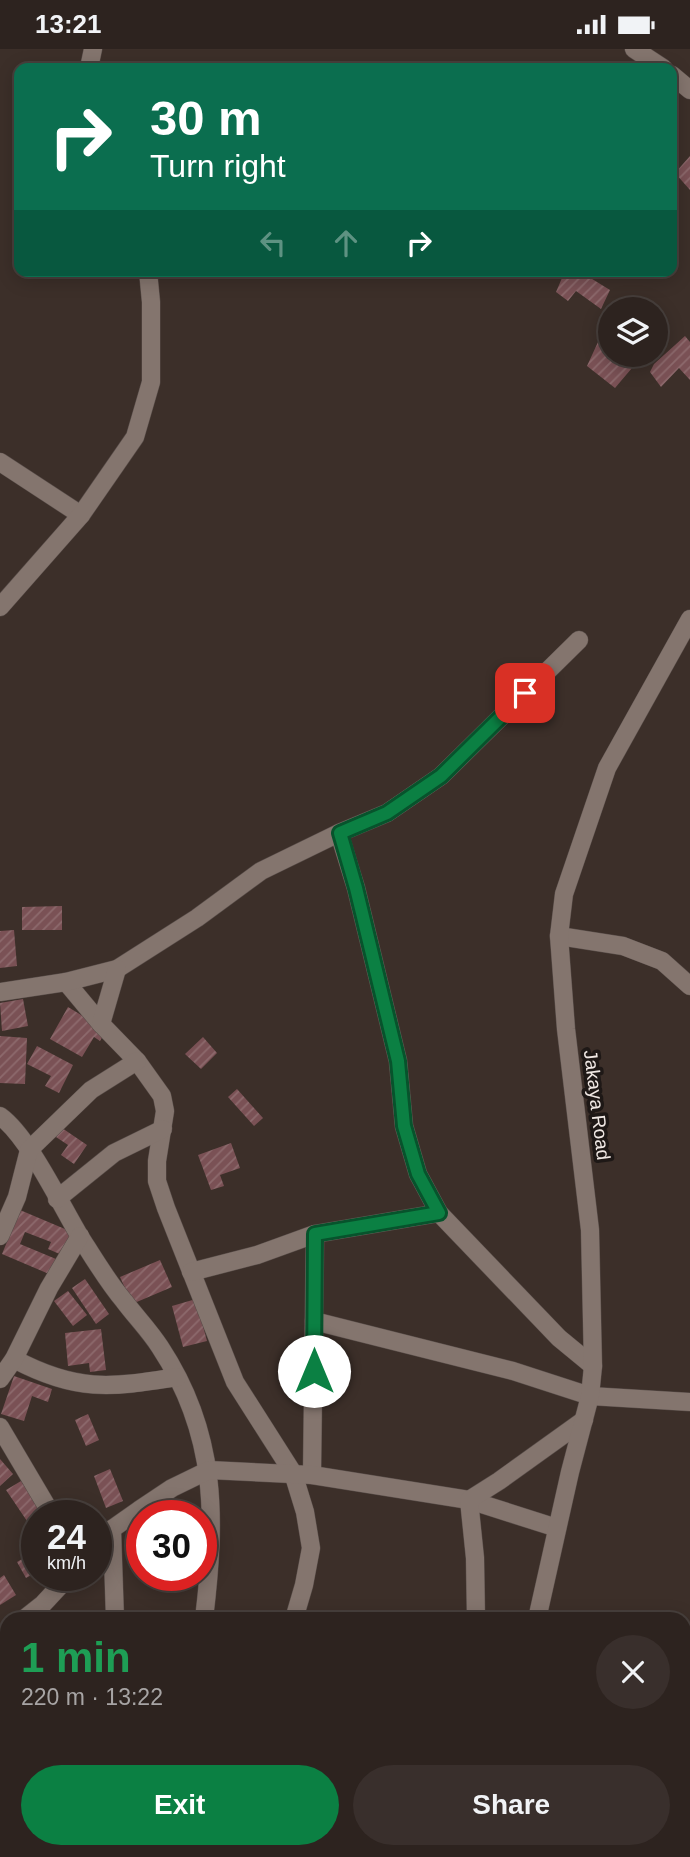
<!DOCTYPE html>
<html lang="en">
<head>
<meta charset="utf-8">
<style>
  :root { --surface:#2d231f; --page:#392f2c; --text:#f1f3f6; --muted:#a7a4a4; --line:#48403d; --accent:#0b8043 }
  body { margin:0; font-family:Helvetica,sans-serif; background:var(--page); color:var(--text); height:100vh; display:flex; flex-direction:column; font-size:26px; white-space:nowrap }
  * { box-sizing:border-box; margin:0 }
  p { font-size:23px; color:var(--muted) }
  .icon { flex:none; width:38px; height:38px; fill:none; stroke:currentColor; stroke-width:2; stroke-linecap:round; stroke-linejoin:round }
  .map { position:relative; flex:1; overflow:hidden }
  .details { position:absolute; left:0px; top:1563px; width:691px; height:247px; display:flex; flex-direction:column; background:var(--surface); border-radius:21px 21px 0 0; box-shadow:0 4px 18px #0003,0 0 0 2px var(--line) }
  .details>* { flex:none }
  .hud { position:absolute; left:14px; top:14px; width:663px; height:214px; border-radius:14px; box-shadow:0 4px 18px #0003,0 0 0 2px var(--line); background:#0b6e4f; color:#fff; overflow:hidden }
  .buttons { position:absolute; left:598px; top:248px; display:grid; gap:14px }
  .buttons a { display:grid; place-items:center; width:70px; height:70px; border-radius:50%; background:var(--surface); box-shadow:0 4px 18px #0003,0 0 0 2px var(--line); font-size:35px }
  .speed { position:absolute; left:21px; top:1451px; display:flex; gap:14px; font-size:35px; font-weight:700; text-align:center }
  .speed>* { display:grid; place-content:center; width:91px; height:91px; border-radius:50%; background:var(--surface); box-shadow:0 4px 18px #0003,0 0 0 2px var(--line); line-height:1 }
  .speed small { font-size:18px; font-weight:400 }
  .speed .limit { border:10px solid #d22; background:#fff; color:#111 }
  .pin { position:absolute; display:grid; place-items:center; width:60px; height:60px; color:#fff; margin:-30px; border-radius:14px; box-shadow:0 4px 10px #0006 }
  .me { position:absolute; width:77px; margin:-38px; rotate:0deg; stroke-linejoin:round; filter:drop-shadow(0 0 5px #0008) }
  .turn { display:flex; align-items:center; gap:24px; height:147px; padding:0 21px; font-size:32px }
  .turn .icon { width:91px; height:91px; stroke-width:2.5 }
  .turn b { display:block; font-size:49px; line-height:60px }
  .lanes { display:flex; align-items:center; height:66px; padding:0 21px; background:#0003; justify-content:center; gap:35px; direction:ltr }
  .lanes .off { opacity:.35 }
  .round { display:grid; place-items:center; flex:none; width:74px; height:74px; border-radius:37px; background:var(--page) }
  .headline { display:flex; align-items:center; justify-content:space-between; height:119px; padding:0 21px }
  h1 { font-size:42px; font-weight:600; line-height:52px; color:#1e9e55 }
  .button { display:flex; gap:14px; margin-top:auto; padding:14px 21px }
  .button a { flex:1; height:80px; border-radius:42px; background:var(--accent); color:#fff; font-size:28px; font-weight:600; line-height:80px; text-align:center }
  .button a+a { background:var(--page); color:var(--text) }
  .status { display:flex; justify-content:space-between; align-items:center; height:49px; padding:0 35px; background:var(--surface); direction:ltr }
  .status svg { height:19px; fill:currentColor }
  .map>svg:first-child { display:block }
</style>
</head>
<body>
<div class="status"><b>13:21</b><svg viewBox="0 0 49 12"><path d="M0 12V9h3v3zM5 12V6h3v6zM10 12V3h3v9zM15 12V0h3v12zM26 1h20v11H26zM47 4h2v5h-2z"/></svg></div>
<div class="map">
<svg width="690" height="1808" viewBox="0 0 690 1808">
  <defs>
    <pattern id="building-hatch" width="6" height="6" patternUnits="userSpaceOnUse" patternTransform="scale(1.75)"><rect width="6" height="6" fill="#7a5155"/><path d="M-1 1l2-2M0 6l6-6M5 7l2-2" fill="none" stroke="#8d6a6d"/></pattern>
  </defs>
  <rect width="100%" height="100%" fill="#3c2f29"/>
  <!-- building -->
  <g fill="url(#building-hatch)">
    <polygon points="690,107 690,141 675,124"/>
    <polygon points="565,222 584,222 584,225 610,241 601,260 576,242 568,252 556,243"/>
    <polygon points="685,287 690,293 690,331 679,319 661,338 650,323 654,315"/>
    <polygon points="598,293 611,303 611,306 615,306 632,319 615,339 587,317"/>
    <polygon points="62,857 62,881 22,881 22,858"/>
    <polygon points="14,881 17,917 0,919 0,882"/>
    <polygon points="23,950 28,977 2,982 0,954"/>
    <polygon points="68,958 106,981 100,992 94,988 82,1008 50,990"/>
    <polygon points="0,987 27,989 25,1035 0,1034"/>
    <polygon points="203,988 217,1004 201,1020 185,1005"/>
    <polygon points="37,997 73,1016 59,1044 45,1037 51,1027 27,1015"/>
    <polygon points="237,1040 263,1069 254,1077 228,1048"/>
    <polygon points="62,1079 87,1096 74,1115 61,1106 68,1096 56,1088"/>
    <polygon points="231,1094 240,1119 220,1126 224,1137 211,1141 198,1106"/>
    <polygon points="20,1161 72,1183 62,1206 48,1200 51,1193 25,1183 20,1195 56,1210 49,1225 2,1205"/>
    <polygon points="160,1211 172,1238 132,1255 120,1228"/>
    <polygon points="85,1230 109,1265 96,1275 72,1239"/>
    <polygon points="68,1242 87,1266 73,1277 54,1252"/>
    <polygon points="196,1250 207,1292 183,1298 172,1257"/>
    <polygon points="101,1280 106,1321 90,1323 89,1314 68,1317 65,1284"/>
    <polygon points="14,1327 52,1340 48,1353 32,1347 24,1372 1,1365"/>
    <polygon points="88,1365 99,1391 86,1397 75,1371"/>
    <polygon points="0,1410 13,1425 0,1437"/>
    <polygon points="110,1420 123,1452 106,1459 94,1427"/>
    <polygon points="21,1432 44,1466 37,1466 37,1471 29,1475 6,1441"/>
    <polygon points="37,1501 37,1523 26,1529 17,1513"/>
    <polygon points="4,1526 16,1546 0,1556 0,1529"/>
    <polygon points="7,1617 7,1660 0,1658 0,1626 3,1627"/>
    <polygon points="0,1756 7,1757 7,1786 0,1785"/>
    <polygon points="97,1802 123,1802 122,1808 95,1808"/>
  </g>
  <g fill="none" stroke-linecap="round" stroke-linejoin="round">
    <defs>
      <g id="minor">
        <polyline points="634,0 663,19"/>
        <polyline points="89,19 93,0"/>
        <polyline points="672,26 690,41"/>
        <polyline points="0,413 81,466"/>
        <polyline points="0,558 81,466 135,388 151,333 151,253 148,222"/>
        <polyline points="339,784 356,839 398,1012 404,1077 418,1125 439,1164 559,1289 593,1317"/>
        <polyline points="559,887 623,897 662,912 690,937"/>
        <polyline points="66,933 101,975 137,1012 162,1047 165,1062 157,1112 157,1132 166,1159 235,1333 293,1424 305,1463 311,1499 304,1536 294,1570"/>
        <polyline points="0,943 66,933 117,920 197,869 261,822 339,784 387,764 441,727 579,591"/>
        <polyline points="101,975 117,920"/>
        <path d="M0 1067C28 1087 60 1154 79 1186 93 1208 107 1232 124 1252 136 1268 149 1281 160 1298 218 1386 216 1470 204 1570"/>
        <polyline points="57,1150 114,1104 163,1080"/>
        <polyline points="0,1187 17,1148 29,1101 91,1041 137,1012"/>
        <polyline points="191,1223 257,1206 315,1185 439,1164"/>
        <polyline points="314,1272 513,1322 590,1347 690,1353"/>
        <path d="M14 1310C76 1343 110 1339 177 1328"/>
        <polyline points="0,1330 14,1310 49,1239 80,1187"/>
        <polyline points="0,1378 52,1466"/>
        <polyline points="312,1426 315,1185"/>
        <polyline points="112,1480 115,1570"/>
        <polyline points="96,1498 112,1480 139,1461 172,1439 209,1421 312,1426 469,1451 557,1479"/>
        <polyline points="24,1570 43,1555 70,1526"/>
        <polyline points="476,1570 475,1509 469,1451 499,1432 584,1371"/>
        <polyline points="537,1570 570,1423 590,1347 593,1317 590,1181 566,980 559,887 564,845 607,719 690,570"/>
        <polyline points="0,1589 7,1583"/>
        <polyline points="459,1802 460,1808"/>
        <polyline points="513,1802 514,1808"/>
        <polyline points="90,1808 91,1802"/>
        <polyline points="131,1808 133,1802"/>
      </g>
    </defs>
    <!-- minor casing -->
    <use href="#minor" stroke="#584d49" stroke-width="19"/>
    <!-- minor -->
    <use href="#minor" stroke="#84756e" stroke-width="18"/>
  </g>
  <g fill="none" stroke-linecap="round" stroke-linejoin="round">
    <defs>
      <polyline id="route" points="314,1322 315,1185 439,1164 418,1125 404,1077 398,1012 356,839 340,784 387,764 441,727 525,644"/>
    </defs>
    <!-- route casing -->
    <use href="#route" stroke="#07532c" stroke-width="18"/>
    <!-- route -->
    <use href="#route" stroke="#0b8043" stroke-width="12"/>
  </g>
  <g text-anchor="middle" dominant-baseline="central" stroke-width="7" stroke-linejoin="round" paint-order="stroke">
    <!-- street labels -->
    <g font-size="19" fill="#f0e8e4" stroke="#1e1816">
      <text transform="translate(597 1056) rotate(83)">Jakaya Road</text>
    </g>
  </g>
</svg>
<div class="buttons">
<a><svg class="icon" aria-label="layers" viewBox="0 0 24 24"><path d="M12 4l9 5-9 5-9-5zM3 14l9 5 9-5"/></svg></a>
</div>
<div class="speed"><div>24<small>km/h</small></div><div class="limit">30</div></div>
<div class="pin" style="left:525px;top:644px;background:#d93025"><svg class="icon" aria-label="arrive" viewBox="0 0 24 24"><path d="M6 21V4h12l-3 4 3 4H6"/></svg></div>
<svg class="me" style="left:314px;top:1322px" viewBox="-20 -20 40 40"><circle r="19" fill="#fff"/><path d="M0-13L10 11 0 6-10 11z" fill="#0b8043"/></svg>
<div class="hud">
<div class="turn"><svg class="icon" aria-label="right" viewBox="0 0 24 24"><path d="M7 20v-9h11M14 6l5 5-5 5"/></svg><div><b>30 m</b>Turn right</div></div>
<div class="lanes"><svg class="icon off" aria-label="left" viewBox="0 0 24 24"><path d="M17 20v-9H6M10 6l-5 5 5 5"/></svg><svg class="icon off" aria-label="ahead" viewBox="0 0 24 24"><path d="M12 20V5M6 11l6-6 6 6"/></svg><svg class="icon" aria-label="right" viewBox="0 0 24 24"><path d="M7 20v-9h11M14 6l5 5-5 5"/></svg></div>
</div>
<section class="details">
<div class="headline"><div><h1>1 min</h1><p>220 m · 13:22</p></div><a class="round"><svg class="icon" aria-label="close" viewBox="0 0 24 24"><path d="M6 6l12 12M18 6L6 18"/></svg></a></div>
<div class="button"><a>Exit</a><a>Share</a></div>
</section>
</div>
</body>
</html>
